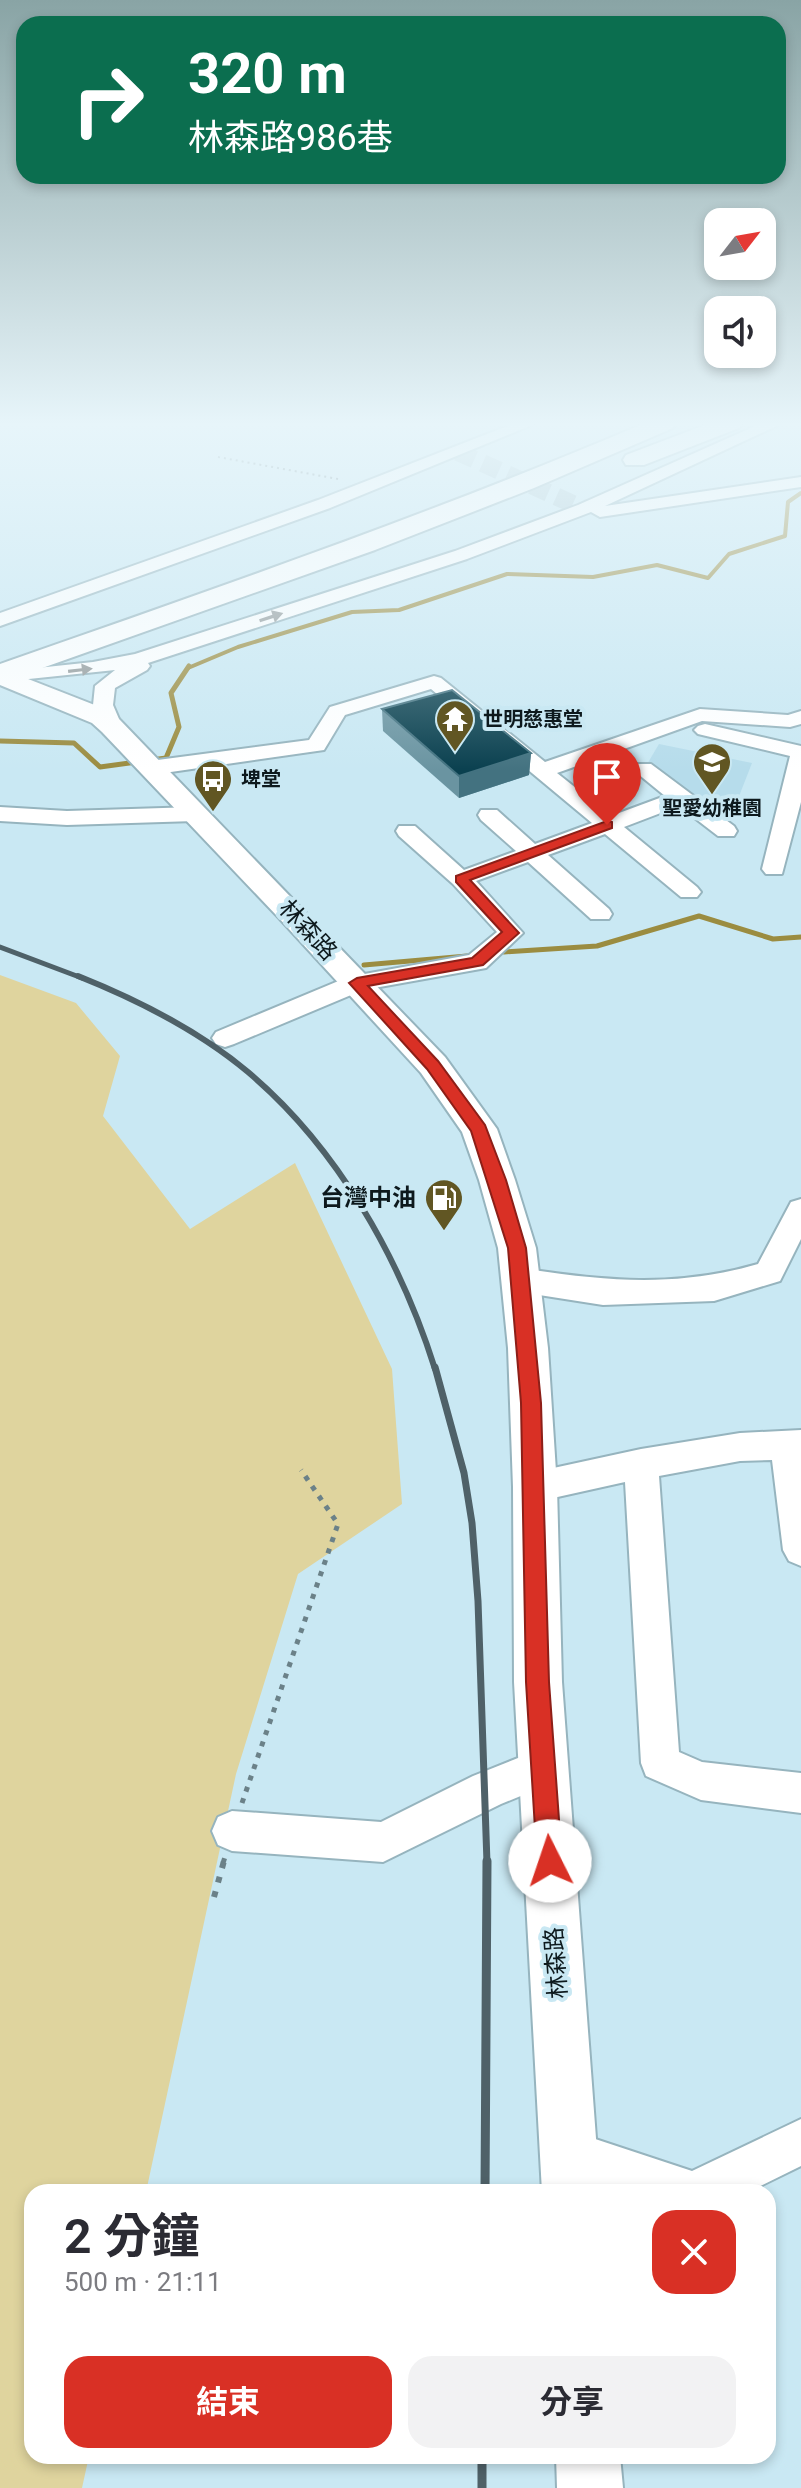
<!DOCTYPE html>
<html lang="zh-TW">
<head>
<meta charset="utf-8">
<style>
  :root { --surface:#fff; --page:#f2f2f3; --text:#2b2b33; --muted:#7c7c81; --accent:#d93025 }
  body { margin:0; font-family:Roboto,"Noto Sans TC",sans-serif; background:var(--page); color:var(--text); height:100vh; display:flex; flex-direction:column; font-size:30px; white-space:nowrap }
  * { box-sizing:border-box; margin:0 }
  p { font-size:26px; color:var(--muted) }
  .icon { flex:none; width:44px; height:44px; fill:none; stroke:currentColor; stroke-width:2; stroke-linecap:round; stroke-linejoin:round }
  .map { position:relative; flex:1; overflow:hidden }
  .panel { position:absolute; left:24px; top:2184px; width:752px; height:280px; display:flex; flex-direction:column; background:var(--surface); border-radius:24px; box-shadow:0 4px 12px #0003 }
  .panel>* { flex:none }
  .banner { position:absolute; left:16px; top:16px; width:770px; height:168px; border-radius:24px; box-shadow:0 4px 12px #0003; background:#0b6e4f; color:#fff; overflow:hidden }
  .needle { width:52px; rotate:59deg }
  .buttons { position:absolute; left:704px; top:208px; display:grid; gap:16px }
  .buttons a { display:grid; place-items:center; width:72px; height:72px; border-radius:16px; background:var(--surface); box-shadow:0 4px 12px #0003; font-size:40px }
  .pin { position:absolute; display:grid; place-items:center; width:68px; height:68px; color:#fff; margin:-82px -34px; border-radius:50% 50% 50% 0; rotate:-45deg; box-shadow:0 0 8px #0007 }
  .pin .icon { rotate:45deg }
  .me { position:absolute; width:88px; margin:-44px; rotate:356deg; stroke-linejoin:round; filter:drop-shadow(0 0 6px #0008) }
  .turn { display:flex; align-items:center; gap:28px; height:168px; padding:0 40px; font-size:36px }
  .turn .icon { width:104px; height:104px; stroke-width:2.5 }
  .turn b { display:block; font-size:56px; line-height:68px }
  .round { display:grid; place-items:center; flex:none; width:84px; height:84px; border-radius:24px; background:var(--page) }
  .summary { display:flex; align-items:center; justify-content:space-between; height:136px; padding:0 40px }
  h1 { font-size:48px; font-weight:700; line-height:60px }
  .primary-button { display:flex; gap:16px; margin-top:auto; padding:16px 40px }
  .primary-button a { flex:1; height:92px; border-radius:24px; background:var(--accent); color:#fff; font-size:32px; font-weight:700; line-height:92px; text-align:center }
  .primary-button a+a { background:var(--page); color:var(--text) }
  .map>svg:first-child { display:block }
</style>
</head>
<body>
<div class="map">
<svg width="801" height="2488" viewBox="0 0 801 2488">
  <rect width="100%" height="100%" fill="#c9e8f3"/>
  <!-- built -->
  <polygon fill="#b6dceb" points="659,744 752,763 727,827 646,766"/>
  <!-- green -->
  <polygon fill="#dfd49e" points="0,975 76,1003 120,1056 103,1116 190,1229 295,1163 392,1369 402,1504 298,1574 236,1774 146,2192 32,2192 32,2456 89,2456 82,2488 0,2488"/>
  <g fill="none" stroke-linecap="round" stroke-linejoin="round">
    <!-- stream-far1 -->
    <polyline stroke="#9b8c40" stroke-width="4" points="188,668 238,647 352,612 399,610 507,574 593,577 657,565 708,578 729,554 785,536 788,502 801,493"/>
    <!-- stream -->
    <g stroke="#9b8c40" stroke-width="5">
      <polyline points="0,741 74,743 100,767 166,758 179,727 171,693 189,666"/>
      <polyline points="504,952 597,946 699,916 773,939 801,937"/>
      <polyline points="364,965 467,956"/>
    </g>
    <!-- minor-tunnel -->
    <polyline stroke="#adc9d3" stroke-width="18" stroke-dasharray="18 9" stroke-linecap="butt" points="458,452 584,509"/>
    <defs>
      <g id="minor">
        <polygon points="515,423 537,423 330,508 0,626 0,613 318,500"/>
        <polygon points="762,423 783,423 605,506 801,477 801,487 600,517 591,512 467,559 148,663 150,666 147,670 115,688 113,705 122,726 118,730 104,730 93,705 95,686 115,670 0,682 0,672 93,662 135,654 455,551 578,505"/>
        <polygon points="434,676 441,678 545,762 700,709 788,715 801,711 801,724 790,727 702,721 557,773 611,816 665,796 632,769 635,764 651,764 734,826 737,831 734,836 718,836 679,806 624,827 697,887 701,892 697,897 681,897 605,834 548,855 609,909 612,914 609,919 591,919 528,862 476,881 523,933 486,968 363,990 234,1044 225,1047 216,1044 212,1038 216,1032 348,977 469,955 497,932 453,884 399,836 396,831 399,826 415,826 464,870 516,851 481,820 478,815 481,810 497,810 535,844 592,823 431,689 345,715 324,750 150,775 139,768 150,761 309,740 330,707"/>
        <polygon points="705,724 801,746 801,802 782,874 766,874 762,869 790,756 698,734 694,730 698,726"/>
        <polygon points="0,807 67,811 195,807 203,809 206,814 203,819 195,821 67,825 0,821"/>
        <path d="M801 1199V1239L780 1281 714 1301 603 1305 520 1292 509 1288 505 1280 509 1272 520 1268C604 1281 675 1288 758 1264L791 1202Z"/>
        <polygon points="801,1430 801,1566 789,1561 783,1550 772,1460 740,1461 659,1476 679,1752 702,1762 801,1773 801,1813 701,1800 646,1776 641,1763 625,1482 535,1502 523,1497 518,1487 523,1477 535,1472 641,1449 740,1433"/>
        <polygon points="543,1748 557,1753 562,1767 557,1781 501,1804 383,1862 232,1851 218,1845 212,1831 218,1817 232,1811 381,1822 473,1776"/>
        <polygon points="801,2119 801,2166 748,2192 617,2192 552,2169 545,2153 552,2137 568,2130 692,2171"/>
      </g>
      <g id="major">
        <polygon points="0,668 110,711 120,720 445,1057 497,1129 515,1180 536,1248 548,1348 557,1487 562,1682 600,2192 542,2192 514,1682 513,1487 508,1348 498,1248 479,1180 462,1132 421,1073 277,916 102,732 92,723 0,685"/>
        <polygon points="556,2456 620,2456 623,2488 557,2488"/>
      </g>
      <g id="highway">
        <path d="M645 423H677L673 428 534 488 375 550 0 683V664C217 588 434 513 645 423Z"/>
        <polygon points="710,423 743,423 739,428 644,465 626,465 623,460 626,455"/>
      </g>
    </defs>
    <!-- minor casing -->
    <use href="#minor" stroke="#96b4be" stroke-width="4"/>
    <!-- major casing -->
    <use href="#major" stroke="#96b4be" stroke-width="4"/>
    <!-- highway casing -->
    <use href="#highway" stroke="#96b4be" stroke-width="4"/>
    <!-- path-far2 -->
    <polyline stroke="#6b8188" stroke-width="2" stroke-dasharray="2 4" stroke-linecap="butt" points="218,457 338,479"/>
    <!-- path-far1 -->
    <g stroke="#6b8188" stroke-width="5" stroke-dasharray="5 7" stroke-linecap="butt">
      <polyline points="242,1803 338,1524 301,1470"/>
      <polyline points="223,1863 225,1857"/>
    </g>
    <!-- path -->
    <polyline stroke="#6b8188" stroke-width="6" stroke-dasharray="6 9" stroke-linecap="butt" points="214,1897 224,1861"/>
    <!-- minor -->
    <use href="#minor" fill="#fff" fill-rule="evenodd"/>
    <!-- major -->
    <use href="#major" fill="#fff" fill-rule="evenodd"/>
    <!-- highway -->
    <use href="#highway" fill="#fff" fill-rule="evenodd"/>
    <!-- rail-far3 -->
    <polyline stroke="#4f6168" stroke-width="5" points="0,947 82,978"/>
    <!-- rail-far2 -->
    <path stroke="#4f6168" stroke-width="6" d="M78 976C138 1000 198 1030 248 1072 337 1147 400 1258 435 1369"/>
    <!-- rail-far1 -->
    <polyline stroke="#4f6168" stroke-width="7" points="435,1367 464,1473 472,1523 478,1601 487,1863"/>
    <!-- rail -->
    <g stroke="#4f6168" stroke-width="9">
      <polyline points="485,2192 487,1861"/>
      <polyline points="482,2456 482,2488"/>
    </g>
  </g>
  <!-- wall -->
  <polygon fill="#6a94a1" points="382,709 531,753 529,775 459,798 383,731"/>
  <!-- shaded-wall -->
  <polygon fill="#437280" points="531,753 529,775 459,798 459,776"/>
  <!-- building -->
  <polygon fill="#0a404f" stroke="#437280" stroke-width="2" points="452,690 531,753 459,776 382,709"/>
  <!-- one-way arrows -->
  <defs><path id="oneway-solid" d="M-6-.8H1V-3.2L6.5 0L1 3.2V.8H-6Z" transform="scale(2)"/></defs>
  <g fill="#929899">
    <use href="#oneway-solid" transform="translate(271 617) rotate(-18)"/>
    <use href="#oneway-solid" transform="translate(80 670) rotate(-7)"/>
  </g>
  <!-- sky -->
  <linearGradient id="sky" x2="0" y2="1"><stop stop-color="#89a4a5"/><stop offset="0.55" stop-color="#e7f5fa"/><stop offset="1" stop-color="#e7f5fa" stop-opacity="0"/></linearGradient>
  <rect width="801" height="771" fill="url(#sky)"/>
  <!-- route -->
  <polygon fill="#d93025" stroke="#8d1f18" stroke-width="2" points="607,821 612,822 612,828 470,880 519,933 483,965 368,986 438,1061 485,1125 506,1180 526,1248 541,1403 549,1682 562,1861 558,1870 550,1873 541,1870 537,1861 526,1682 521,1403 508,1248 471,1131 427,1069 349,983 357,978 472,958 502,932 456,882 456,876"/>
  <!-- icons -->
  <defs>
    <symbol id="temple-pin" viewBox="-11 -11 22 30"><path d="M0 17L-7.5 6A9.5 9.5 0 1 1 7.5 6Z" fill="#615623" stroke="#c9e8f3"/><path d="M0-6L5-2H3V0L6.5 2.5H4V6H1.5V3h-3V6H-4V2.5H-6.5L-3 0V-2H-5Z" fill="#fff"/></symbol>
    <symbol id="school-pin" viewBox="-11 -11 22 30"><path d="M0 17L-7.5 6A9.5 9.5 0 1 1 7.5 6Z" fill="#615623" stroke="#c9e8f3"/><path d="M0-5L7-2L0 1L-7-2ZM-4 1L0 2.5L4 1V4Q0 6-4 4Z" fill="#fff"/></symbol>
    <symbol id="bus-pin" viewBox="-11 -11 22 30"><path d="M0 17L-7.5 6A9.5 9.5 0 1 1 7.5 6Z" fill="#615623" stroke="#c9e8f3"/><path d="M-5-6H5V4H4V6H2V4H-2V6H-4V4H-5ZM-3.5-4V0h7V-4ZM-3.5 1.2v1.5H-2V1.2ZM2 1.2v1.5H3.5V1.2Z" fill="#fff"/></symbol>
    <symbol id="fuel-pin" viewBox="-11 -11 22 30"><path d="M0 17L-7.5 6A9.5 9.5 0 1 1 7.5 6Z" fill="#615623" stroke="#c9e8f3"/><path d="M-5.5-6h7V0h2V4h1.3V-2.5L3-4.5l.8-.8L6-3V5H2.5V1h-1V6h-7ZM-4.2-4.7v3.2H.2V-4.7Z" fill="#fff"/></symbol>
  </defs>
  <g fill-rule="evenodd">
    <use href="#temple-pin" x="433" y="697" width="44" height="60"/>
    <use href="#school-pin" x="690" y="740" width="44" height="60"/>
    <use href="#bus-pin" x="191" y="757" width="44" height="60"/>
    <use href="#fuel-pin" x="422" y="1176" width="44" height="60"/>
  </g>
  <g text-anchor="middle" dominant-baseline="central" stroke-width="8" stroke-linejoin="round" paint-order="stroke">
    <!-- far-poi labels -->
    <g font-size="20" font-weight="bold" fill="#0d191d" stroke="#c9e8f3" text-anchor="start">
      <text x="483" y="719">世明慈惠堂</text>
      <text x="241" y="779">埤堂</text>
      <text x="712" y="808" text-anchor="middle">聖愛幼稚園</text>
    </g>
    <!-- street labels -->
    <g font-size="24" fill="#0d191d" stroke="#c9e8f3">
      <text transform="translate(308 930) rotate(47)">林森路</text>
      <text transform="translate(556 1963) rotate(-94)">林森路</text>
    </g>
    <!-- poi labels -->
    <g font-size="24" font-weight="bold" fill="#0d191d" stroke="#c9e8f3" text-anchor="end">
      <text x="416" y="1198">台灣中油</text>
    </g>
  </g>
</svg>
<div class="buttons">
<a><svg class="needle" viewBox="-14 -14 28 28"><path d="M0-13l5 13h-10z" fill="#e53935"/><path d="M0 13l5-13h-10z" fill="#7c7c81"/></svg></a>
<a><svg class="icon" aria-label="sound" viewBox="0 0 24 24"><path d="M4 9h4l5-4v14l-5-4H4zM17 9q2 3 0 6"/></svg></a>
</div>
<div class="pin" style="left:607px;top:825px;background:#d93025"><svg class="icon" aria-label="arrive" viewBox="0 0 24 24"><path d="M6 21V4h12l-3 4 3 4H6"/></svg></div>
<svg class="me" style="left:550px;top:1861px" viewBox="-20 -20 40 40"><circle r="19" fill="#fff"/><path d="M0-13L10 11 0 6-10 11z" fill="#d93025"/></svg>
<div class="banner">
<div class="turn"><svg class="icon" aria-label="right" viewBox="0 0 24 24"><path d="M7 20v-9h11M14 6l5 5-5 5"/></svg><div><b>320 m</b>林森路986巷</div></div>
</div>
<section class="panel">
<div class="summary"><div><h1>2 分鐘</h1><p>500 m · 21:11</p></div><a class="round" style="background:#d93025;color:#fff"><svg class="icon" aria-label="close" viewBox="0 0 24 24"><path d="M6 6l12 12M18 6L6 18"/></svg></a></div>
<div class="primary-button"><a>結束</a><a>分享</a></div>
</section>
</div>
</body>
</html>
